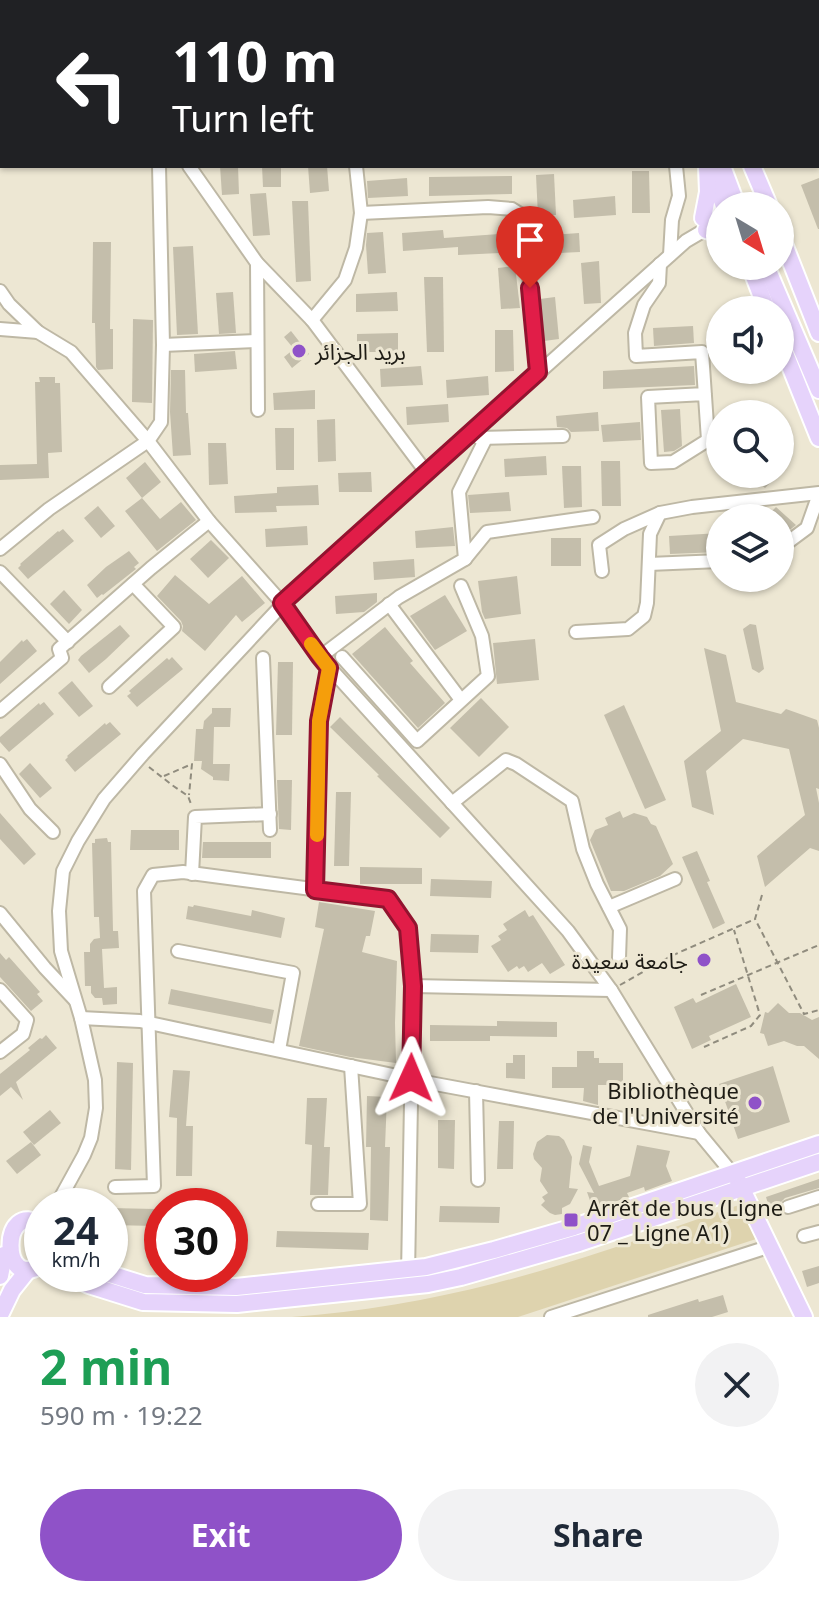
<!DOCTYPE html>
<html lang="en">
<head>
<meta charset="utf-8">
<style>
  :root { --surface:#fff; --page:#f2f2f3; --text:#1f2937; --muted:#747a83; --accent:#8f52c8 }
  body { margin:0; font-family:"Noto Sans","Noto Sans Arabic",sans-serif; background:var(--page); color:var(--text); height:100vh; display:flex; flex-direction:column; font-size:30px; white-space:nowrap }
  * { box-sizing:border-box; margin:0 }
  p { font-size:26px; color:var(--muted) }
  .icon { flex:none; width:44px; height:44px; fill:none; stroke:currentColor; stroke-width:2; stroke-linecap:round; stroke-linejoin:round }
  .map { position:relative; height:1317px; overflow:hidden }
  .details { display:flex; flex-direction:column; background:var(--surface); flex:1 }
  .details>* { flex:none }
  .hud { position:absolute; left:0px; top:0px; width:820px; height:168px; box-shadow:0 2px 6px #0004; background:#202124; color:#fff; overflow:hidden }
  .needle { width:52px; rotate:142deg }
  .buttons { position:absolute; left:706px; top:192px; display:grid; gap:16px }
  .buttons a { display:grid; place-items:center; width:88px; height:88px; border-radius:50%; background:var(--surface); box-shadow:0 2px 6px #0004; font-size:40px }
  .speed { position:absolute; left:24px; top:1188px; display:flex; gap:16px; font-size:40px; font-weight:700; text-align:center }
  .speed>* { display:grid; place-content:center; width:104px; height:104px; border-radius:50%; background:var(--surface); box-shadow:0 2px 6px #0004; line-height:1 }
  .speed small { font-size:20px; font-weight:400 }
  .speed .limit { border:12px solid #d22; background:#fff; color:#111 }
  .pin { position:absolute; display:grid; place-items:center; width:68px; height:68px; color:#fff; margin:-82px -34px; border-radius:50% 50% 50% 0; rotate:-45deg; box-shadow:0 0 8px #0007 }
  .pin .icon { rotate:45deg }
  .me { position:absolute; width:88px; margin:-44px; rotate:1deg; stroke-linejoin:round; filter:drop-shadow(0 0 6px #0008) }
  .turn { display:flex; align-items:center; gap:28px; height:168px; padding:0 40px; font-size:36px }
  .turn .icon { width:104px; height:104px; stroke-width:2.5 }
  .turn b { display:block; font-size:56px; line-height:68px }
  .round { display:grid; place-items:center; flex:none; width:84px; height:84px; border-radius:42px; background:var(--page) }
  .headline { display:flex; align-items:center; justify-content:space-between; height:136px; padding:0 40px }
  h1 { font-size:48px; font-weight:700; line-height:60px; color:#1e9e55 }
  .primary-button { display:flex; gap:16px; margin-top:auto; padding:16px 40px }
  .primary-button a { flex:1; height:92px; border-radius:48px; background:var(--accent); color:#fff; font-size:32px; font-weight:700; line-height:92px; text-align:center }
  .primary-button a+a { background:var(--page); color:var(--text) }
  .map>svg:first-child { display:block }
</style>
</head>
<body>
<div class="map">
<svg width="819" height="1317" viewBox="0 0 819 1317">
  <rect width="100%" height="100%" fill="#ede7d3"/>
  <!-- green -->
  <path fill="#ded3ae" d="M739 1205 756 1239 518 1317H292C361 1312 429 1300 496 1283 579 1262 659 1232 739 1205Z"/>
  <!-- building -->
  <g fill="#c4beab">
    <polygon points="220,166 238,166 239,194 222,195"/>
    <polygon points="262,166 281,166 281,187 263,187"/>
    <polygon points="308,166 327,166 329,191 310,193"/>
    <polygon points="632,171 649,171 650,213 632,213"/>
    <polygon points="554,174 556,215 538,216 536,175"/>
    <polygon points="512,176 512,194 429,196 429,177"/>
    <polygon points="407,178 408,196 368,198 367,181"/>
    <polygon points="819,178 819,229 818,229 801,185"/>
    <polygon points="266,193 270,235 253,236 250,194"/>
    <polygon points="615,196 616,215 574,218 573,200"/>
    <polygon points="292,201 308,201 311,281 296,282"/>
    <polygon points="443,230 444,238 499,234 500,253 458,255 458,247 403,251 402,233"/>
    <polygon points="383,232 386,273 368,274 366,245 367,233"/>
    <polygon points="579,233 580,252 538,254 537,236"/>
    <polygon points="93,242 111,242 110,329 113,329 113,369 98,370 96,367 95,323 92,323"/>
    <polygon points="193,246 198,334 177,335 173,247"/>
    <polygon points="599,261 601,303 584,304 581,263"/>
    <polygon points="515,266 520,308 501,309 498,268"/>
    <polygon points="424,277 443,277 444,352 427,352"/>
    <polygon points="233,292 236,333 219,334 216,293"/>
    <polygon points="397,292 398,311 356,312 356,294"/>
    <polygon points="555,297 559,339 544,341 540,299"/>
    <polygon points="133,319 153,320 152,403 132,402"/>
    <polygon points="693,326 694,343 654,346 653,328"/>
    <polygon points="495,330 513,330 514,371 495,372"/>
    <polygon points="291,331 309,354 292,368 284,357 294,349 284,337"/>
    <polygon points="398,333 398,352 357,352 357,334"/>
    <polygon points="235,351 237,369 195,372 194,354"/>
    <polygon points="421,366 423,385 381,387 380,369"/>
    <polygon points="694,366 695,385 603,389 603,371"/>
    <polygon points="171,370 185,370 186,413 188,413 191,455 173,456 170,412"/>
    <polygon points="488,376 489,395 447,398 446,380"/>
    <polygon points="39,377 55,377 55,383 60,383 62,452 48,453 49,478 0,480 0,465 37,464 35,382 40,382"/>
    <polygon points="315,390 315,409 274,410 273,393"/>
    <polygon points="448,404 449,422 407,425 406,407"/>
    <polygon points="680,409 682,446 674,451 664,452 661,410"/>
    <polygon points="598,412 599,431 571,432 567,428 557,427 556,416"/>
    <polygon points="335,419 336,461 318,462 317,420"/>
    <polygon points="640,422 641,440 603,442 601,425"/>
    <polygon points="275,428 294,428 294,470 276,470"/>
    <polygon points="208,443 226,443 228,484 209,485"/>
    <polygon points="546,456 547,475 505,477 504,459"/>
    <polygon points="601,461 620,461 621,506 602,506"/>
    <polygon points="145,462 161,482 142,498 126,478"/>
    <polygon points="562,466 581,466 582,507 564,508"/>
    <polygon points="371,472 372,492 339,492 338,473"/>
    <polygon points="750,474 779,474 765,488"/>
    <polygon points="318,485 319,505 276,506 277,512 235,513 234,496 277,493 277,487"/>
    <polygon points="509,492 511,511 470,513 468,495"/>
    <polygon points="142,498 160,519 181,502 196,520 157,551 125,511"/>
    <polygon points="98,506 115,526 101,538 84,518"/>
    <polygon points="776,507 796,525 782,536 780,534 780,518 765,518"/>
    <polygon points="307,526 308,545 266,547 265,529"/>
    <polygon points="453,527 455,546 416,548 415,531"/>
    <polygon points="63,529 74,541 28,579 18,568 21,565 20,564 58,531 59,532"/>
    <polygon points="720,533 720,552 670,554 669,536"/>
    <rect x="551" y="538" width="30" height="28"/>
    <polygon points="211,540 229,558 208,578 190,559"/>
    <polygon points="129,551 139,563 134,567 136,569 103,595 102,594 97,598 87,585 106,567"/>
    <polygon points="414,559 415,577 374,580 373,562"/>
    <polygon points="175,575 209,604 242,576 265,603 242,622 236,615 205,651 182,631 183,626 181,621 157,596"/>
    <polygon points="517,576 521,614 485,619 482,612 478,581"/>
    <polygon points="64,590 82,610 69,624 50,604"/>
    <polygon points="377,593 377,602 364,612 336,614 335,596"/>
    <polygon points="445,595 467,631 435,650 410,616"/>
    <polygon points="750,624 756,625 764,669 759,673 752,669 743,629"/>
    <polygon points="120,625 130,636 106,659 89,673 78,660 81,656"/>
    <polygon points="385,627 413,661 410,663 445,703 418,728 352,654"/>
    <polygon points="27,639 37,651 0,684 0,662 22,640 23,642"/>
    <polygon points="535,639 539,680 497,684 493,643"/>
    <polygon points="704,648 726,655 736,702 781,714 786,709 817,720 819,728 819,789 816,788 819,803 819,851 810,848 765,887 757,856 805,815 789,749 743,739 706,771 714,815 692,807 684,761 721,731"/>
    <polygon points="172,657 183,669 137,707 127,696 131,693 129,691 167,658 169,660"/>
    <polygon points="278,662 293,662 292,735 276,735"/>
    <polygon points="72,681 93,706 79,717 58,693"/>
    <polygon points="481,698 509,727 479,757 450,728"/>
    <polygon points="44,702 54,714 9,752 0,742 0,737 39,703 40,705"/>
    <polygon points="624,705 666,800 645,809 604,715"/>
    <polygon points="212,708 231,708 230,727 214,727 213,764 230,764 229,781 213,780 213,777 201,769 202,761 194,761 196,729 203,729 204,721 212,713"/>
    <polygon points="340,717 450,828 440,838 377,776 379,775 330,727"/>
    <polygon points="110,722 121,734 75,772 65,760 68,757 67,756 105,723 106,725"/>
    <polygon points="30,763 52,788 40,798 19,774"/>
    <polygon points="277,780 292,780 291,830 279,829"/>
    <polygon points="336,792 351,792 349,866 334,866"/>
    <polygon points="620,811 623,818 634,813 647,817 651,824 656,826 673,864 660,876 624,891 611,891 590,840 595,830 608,825 605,818"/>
    <polygon points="0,813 36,854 24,865 0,839"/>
    <polygon points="131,830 179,830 179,850 130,850"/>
    <polygon points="107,838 108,842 111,842 113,931 118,931 119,948 102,949 104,988 117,987 117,1004 103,1005 102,998 95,998 91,993 91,986 85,986 84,952 90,952 90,944 94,939 100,938 99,917 94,917 92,843 95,843 95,839"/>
    <polygon points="203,842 271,842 271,858 202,858"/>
    <polygon points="697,851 710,881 707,882 725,923 713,929 682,857"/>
    <polygon points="360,867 422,868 422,884 360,884"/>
    <polygon points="431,879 492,881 491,898 430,896"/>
    <polygon points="319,902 375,911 370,936 366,936 362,952 397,961 395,1023 396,1063 350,1057 299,1046 324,929 315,927"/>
    <polygon points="194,905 251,916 252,910 285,918 281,938 186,919 188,906 193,907"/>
    <polygon points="525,910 529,917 533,915 565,965 550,974 542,963 528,972 524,966 519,969 517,966 508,972 491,946 501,940 498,936 507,930 503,924"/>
    <polygon points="431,934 479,935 478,953 430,952"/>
    <polygon points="0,953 6,960 9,957 40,992 37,994 43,1001 31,1011 0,977"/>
    <polygon points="736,984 751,1017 709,1036 711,1040 692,1049 674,1007 693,998 696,1003"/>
    <polygon points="171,989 274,1010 271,1024 168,1004"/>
    <polygon points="778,1003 789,1013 800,1013 812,1020 819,1017 819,1059 804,1046 797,1046 784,1041 768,1046 764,1034 760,1033 765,1012 768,1013"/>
    <polygon points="497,1021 557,1022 557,1037 490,1036 490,1041 430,1041 430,1025 497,1026"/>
    <polygon points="46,1035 57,1048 16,1082 23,1100 11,1087 0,1096 0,1074 30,1050 28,1048 40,1038 42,1039"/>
    <polygon points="577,1051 594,1051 594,1058 599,1058 599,1063 623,1063 623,1085 598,1085 598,1105 583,1101 584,1088 552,1088 552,1067 577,1067"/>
    <polygon points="513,1055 525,1055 525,1079 506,1078 506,1063 513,1063"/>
    <polygon points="117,1062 133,1063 131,1170 115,1169"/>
    <polygon points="773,1066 790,1122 738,1139 719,1084"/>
    <polygon points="173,1070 190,1071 186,1126 193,1126 192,1176 176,1176 177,1118 169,1117"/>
    <polygon points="367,1096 387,1097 385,1147 390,1147 388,1221 370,1220 371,1147 366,1147"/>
    <polygon points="307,1098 327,1098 324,1147 330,1147 328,1195 310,1195 312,1145 305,1144"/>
    <polygon points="50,1110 61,1123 34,1145 23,1132"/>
    <polygon points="438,1120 455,1120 454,1169 438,1168"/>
    <polygon points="499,1121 514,1121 513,1169 497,1169"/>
    <polygon points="547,1135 559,1136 564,1140 572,1157 569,1188 578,1189 570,1204 562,1208 562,1214 555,1215 550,1213 541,1205 545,1201 542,1197 548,1193 540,1181 542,1168 534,1159 533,1154 537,1142"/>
    <polygon points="31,1142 41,1155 17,1174 6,1161"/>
    <polygon points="583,1145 592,1147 589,1162 599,1186 630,1176 637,1145 670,1151 666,1166 672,1181 645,1191 644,1187 627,1193 629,1197 593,1209 587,1192 594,1193 579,1164"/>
    <polygon points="819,1179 819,1188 785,1198 780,1203 769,1207 766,1197"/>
    <polygon points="440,1206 500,1207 499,1223 439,1222"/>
    <polygon points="110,1208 156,1209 156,1226 110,1225"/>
    <polygon points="277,1231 369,1233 368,1250 276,1247"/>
    <polygon points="819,1266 819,1283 807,1287 802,1271"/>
    <polygon points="723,1295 728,1312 712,1317 648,1317 648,1315 698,1299 699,1302"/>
  </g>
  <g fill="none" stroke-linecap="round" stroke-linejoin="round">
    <defs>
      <g id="minor">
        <polyline points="82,0 83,2"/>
        <polyline points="212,0 213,2"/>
        <polyline points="417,0 417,2"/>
        <polyline points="491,0 491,2"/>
        <polyline points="552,0 552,2"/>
        <polyline points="667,0 669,2"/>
        <polyline points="283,2 283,0"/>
        <polyline points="0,5 2,9"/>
        <polyline points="0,148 2,137"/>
        <polyline points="189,166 257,263 312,320 426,472"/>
        <polyline points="361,213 488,207 512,209 525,217 530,288 538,372"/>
        <polyline points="670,255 672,220 679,196 676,166"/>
        <polyline points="257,263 258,410"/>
        <polyline points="660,264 659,283 644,305 635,333 636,356 702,352 708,440 673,462 651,463 648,397 705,394"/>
        <polyline points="0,291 9,304 38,332 71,352 148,441 209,521 282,603 320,657 568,931 611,990 699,1133 732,1173"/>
        <polyline points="312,320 345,280 356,248 361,213 356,166"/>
        <polyline points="0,329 38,332"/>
        <polyline points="163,345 256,341"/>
        <polyline points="479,438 563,436"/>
        <polyline points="780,548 807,528 819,494"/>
        <polyline points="0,549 49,509 148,441 161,422 163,345 159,166"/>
        <polyline points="465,559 487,532 593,517"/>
        <polyline points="649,564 720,561"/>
        <polyline points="602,571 599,545 624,529 660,513 692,507 819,493"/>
        <polyline points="0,572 68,642"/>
        <polyline points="389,604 461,700"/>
        <polyline points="576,632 628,629 644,616 647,603 650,534 660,513"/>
        <polyline points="320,657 399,597 465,559 459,492 486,438"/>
        <polyline points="342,657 417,741 488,676 482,636 461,586"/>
        <polyline points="263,658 270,830"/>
        <polyline points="109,687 174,627 133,584"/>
        <polyline points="0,711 62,658 59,649 151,568 209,521"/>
        <polyline points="0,764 30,809 53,832"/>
        <polyline points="452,803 506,760 516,764 572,801 583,849 597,884 620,929 619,958"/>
        <polyline points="192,874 195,817 270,814"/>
        <polyline points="315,890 319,721 329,668"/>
        <polyline points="609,907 675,879"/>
        <polyline points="0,913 45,968 75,1000"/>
        <polyline points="178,951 293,973 279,1050"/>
        <polyline points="413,986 611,990"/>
        <polyline points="0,990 27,1020 23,1034 0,1052"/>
        <polyline points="81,1018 140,1021 430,1083 699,1133"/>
        <polyline points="476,1091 478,1180"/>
        <polyline points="115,1187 154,1186 144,891 153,875 183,872 388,899 408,928 413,986 408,1275"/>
        <polyline points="318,1204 360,1204 351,1066"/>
        <polyline points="56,1206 84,1155 91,1138 96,1108 95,1080 81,1018 61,951 59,911 63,871 78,841 104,799 143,754 297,589 686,241 720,221"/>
        <polyline points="788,1207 819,1197"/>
        <polyline points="804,1236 819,1232"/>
        <polyline points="551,1317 771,1246"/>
      </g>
      <g id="major">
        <polyline points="603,0 605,2"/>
        <polyline points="631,0 633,2"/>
        <polyline points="722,166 737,206"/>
        <polyline points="752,166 769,206"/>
        <polyline points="712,174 724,206"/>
        <polyline points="703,218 708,192 707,166"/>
        <polyline points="706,230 720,232"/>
        <polyline points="780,234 819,333"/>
        <polyline points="750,266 767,310"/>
        <polyline points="766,266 819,390"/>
        <polyline points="780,341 819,438"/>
        <polyline points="738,1181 804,1317"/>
        <path d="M42 1226C0 1196 0 1295 42 1264"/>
        <polyline points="67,1274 89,1285 143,1302 237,1304 428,1284 461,1277 579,1243 819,1162"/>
        <polyline points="110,1274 145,1285 236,1287 426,1267 494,1250 574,1227 819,1144"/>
        <polyline points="0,1276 4,1255"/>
        <polyline points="0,1315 12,1290 28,1270"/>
      </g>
    </defs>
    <!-- minor casing -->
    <use href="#minor" stroke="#beb8a5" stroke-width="16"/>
    <!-- major casing -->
    <use href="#major" stroke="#fff" stroke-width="20"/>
    <!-- path -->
    <g stroke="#908c7e" stroke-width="2" stroke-dasharray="6 4" stroke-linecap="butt">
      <polyline points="149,767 172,785 188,796 191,804"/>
      <polyline points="164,776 192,764 189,795"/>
      <polyline points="762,895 755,919 804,1014 819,1010"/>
      <polyline points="620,985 671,956 755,919"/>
      <polyline points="701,995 819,945"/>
      <polyline points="704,1047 751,1026 760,1015 734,930"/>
    </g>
    <!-- minor -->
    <use href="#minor" stroke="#fff" stroke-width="12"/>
    <!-- major -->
    <use href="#major" stroke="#e6d3fb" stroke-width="16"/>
  </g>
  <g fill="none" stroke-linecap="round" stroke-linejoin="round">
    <defs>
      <polyline id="route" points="411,1078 413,986 408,928 388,899 315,890 319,721 329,668 320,657 282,603 538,372 530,288"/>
    </defs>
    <!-- route casing -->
    <use href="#route" stroke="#92132f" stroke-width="20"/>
    <!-- route -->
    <use href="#route" stroke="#e11d48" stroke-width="14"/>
    <!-- slow -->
    <polyline stroke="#f59e0b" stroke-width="14" points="311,644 329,668 319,721 317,835"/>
  </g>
  <!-- markers -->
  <g fill="#8f52c8" stroke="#ede7d3" stroke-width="3">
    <circle cx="299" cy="351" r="8"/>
    <circle cx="704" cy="960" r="8"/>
    <circle cx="755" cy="1103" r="8"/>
    <rect x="563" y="1212" width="16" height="16" rx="4"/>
  </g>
  <g text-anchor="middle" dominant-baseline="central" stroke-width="6" stroke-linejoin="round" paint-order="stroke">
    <!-- poi labels -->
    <g font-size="22" fill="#1e1c15" stroke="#ede7d3" text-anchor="start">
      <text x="315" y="351">بريد الجزائر</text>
      <text x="688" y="960" text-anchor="end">جامعة سعيدة</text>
      <text x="739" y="1090" text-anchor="end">Bibliothèque<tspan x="739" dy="25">de l'Université</tspan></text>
      <text x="587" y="1207">Arrêt de bus (Ligne<tspan x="587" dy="25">07 _ Ligne A1)</tspan></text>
    </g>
  </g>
</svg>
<div class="buttons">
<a><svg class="needle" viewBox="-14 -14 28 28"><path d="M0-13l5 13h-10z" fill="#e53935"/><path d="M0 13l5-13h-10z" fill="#747a83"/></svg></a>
<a><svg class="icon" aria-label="sound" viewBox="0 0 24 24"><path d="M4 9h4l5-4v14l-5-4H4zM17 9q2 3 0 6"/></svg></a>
<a><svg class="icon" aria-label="search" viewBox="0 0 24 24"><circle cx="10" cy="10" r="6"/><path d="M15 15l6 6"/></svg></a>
<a><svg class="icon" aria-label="layers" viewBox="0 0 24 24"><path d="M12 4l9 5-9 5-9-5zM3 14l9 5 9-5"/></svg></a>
</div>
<div class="speed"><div>24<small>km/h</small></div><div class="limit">30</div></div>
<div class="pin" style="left:530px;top:288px;background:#d93025"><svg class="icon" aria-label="arrive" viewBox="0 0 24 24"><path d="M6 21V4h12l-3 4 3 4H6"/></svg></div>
<svg class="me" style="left:411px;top:1078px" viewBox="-20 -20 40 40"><path d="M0-17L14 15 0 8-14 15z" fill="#e11d48" stroke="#fff" stroke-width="4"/></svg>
<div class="hud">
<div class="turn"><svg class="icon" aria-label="left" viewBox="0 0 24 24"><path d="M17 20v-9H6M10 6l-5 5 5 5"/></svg><div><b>110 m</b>Turn left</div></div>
</div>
</div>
<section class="details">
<div class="headline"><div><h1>2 min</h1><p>590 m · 19:22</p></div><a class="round"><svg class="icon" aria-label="close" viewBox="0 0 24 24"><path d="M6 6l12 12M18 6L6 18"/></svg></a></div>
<div class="primary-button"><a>Exit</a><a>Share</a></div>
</section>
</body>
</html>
